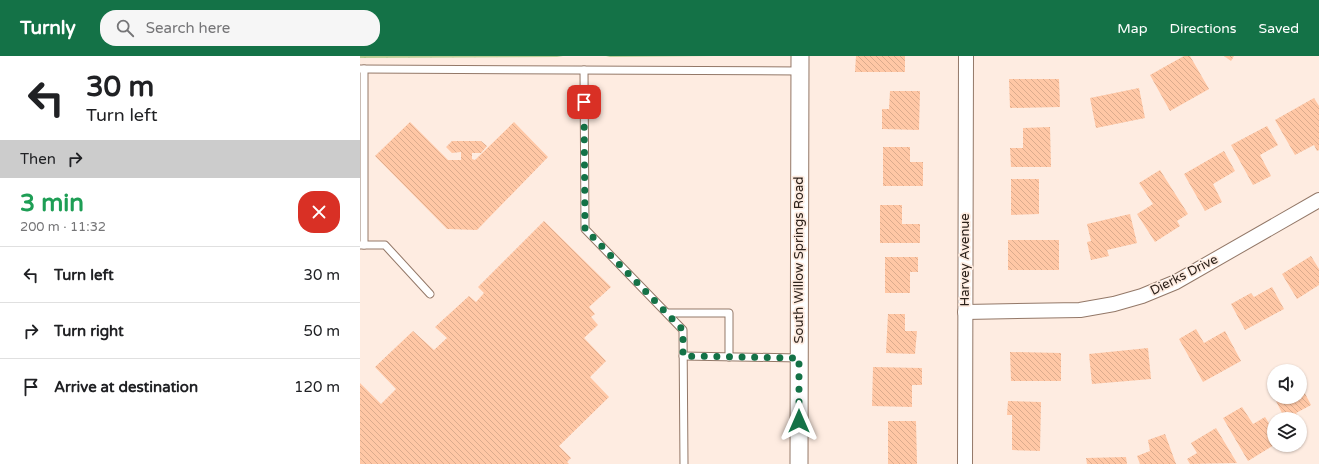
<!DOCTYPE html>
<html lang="en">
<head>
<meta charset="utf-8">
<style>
  :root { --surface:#fff; --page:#f6f6f6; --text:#202124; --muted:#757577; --line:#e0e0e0; --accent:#147247 }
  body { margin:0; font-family:"Varela Round",sans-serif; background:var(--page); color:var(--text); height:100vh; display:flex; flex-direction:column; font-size:15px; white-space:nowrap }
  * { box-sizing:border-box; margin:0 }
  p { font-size:13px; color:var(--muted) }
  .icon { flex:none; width:22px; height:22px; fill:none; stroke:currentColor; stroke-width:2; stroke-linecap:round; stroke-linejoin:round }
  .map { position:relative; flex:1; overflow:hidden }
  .side { display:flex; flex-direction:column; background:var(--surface); width:360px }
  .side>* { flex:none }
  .hud { background:#fff; color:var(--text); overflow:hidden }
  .controls { position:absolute; left:907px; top:308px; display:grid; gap:8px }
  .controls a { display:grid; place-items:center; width:40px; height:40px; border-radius:50%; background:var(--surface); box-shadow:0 1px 3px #0004; font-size:20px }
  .pin { position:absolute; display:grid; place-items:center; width:34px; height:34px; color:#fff; margin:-17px; border-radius:8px; box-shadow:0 2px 6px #0006 }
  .me { position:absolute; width:44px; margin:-22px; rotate:0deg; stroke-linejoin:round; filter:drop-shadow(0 0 3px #0008) }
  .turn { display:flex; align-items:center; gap:14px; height:84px; padding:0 20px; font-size:18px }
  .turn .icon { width:52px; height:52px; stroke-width:2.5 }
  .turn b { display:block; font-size:28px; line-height:34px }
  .then { display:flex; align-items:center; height:38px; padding:0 20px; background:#0003; gap:8px; font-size:15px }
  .round { display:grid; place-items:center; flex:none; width:42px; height:42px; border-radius:16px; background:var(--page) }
  .head { display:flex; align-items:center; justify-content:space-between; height:68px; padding:0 20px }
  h1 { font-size:24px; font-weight:700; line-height:30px; color:#1e9e55 }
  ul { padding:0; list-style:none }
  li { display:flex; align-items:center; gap:12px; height:56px; padding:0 20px; border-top:1px solid var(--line) }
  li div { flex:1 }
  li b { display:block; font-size:15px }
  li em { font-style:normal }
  header { display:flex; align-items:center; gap:24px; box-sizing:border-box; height:56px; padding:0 20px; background:var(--accent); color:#fff }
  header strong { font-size:19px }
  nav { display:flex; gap:22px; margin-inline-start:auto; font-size:14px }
  .search { width:280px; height:36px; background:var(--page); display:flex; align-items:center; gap:10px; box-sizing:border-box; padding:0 14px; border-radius:16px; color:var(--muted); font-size:15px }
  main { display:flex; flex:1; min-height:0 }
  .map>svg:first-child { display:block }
</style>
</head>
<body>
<header>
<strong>Turnly</strong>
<div class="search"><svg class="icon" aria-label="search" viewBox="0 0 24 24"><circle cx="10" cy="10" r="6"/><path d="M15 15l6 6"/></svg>Search here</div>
<nav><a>Map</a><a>Directions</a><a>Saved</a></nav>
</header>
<main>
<section class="side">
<div class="hud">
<div class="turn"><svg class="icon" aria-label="left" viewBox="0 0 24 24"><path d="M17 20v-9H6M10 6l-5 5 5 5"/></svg><div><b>30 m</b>Turn left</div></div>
<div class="then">Then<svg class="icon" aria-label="right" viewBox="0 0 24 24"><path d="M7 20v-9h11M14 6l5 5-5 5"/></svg></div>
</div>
<div class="head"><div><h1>3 min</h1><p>200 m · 11:32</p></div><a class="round" style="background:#d93025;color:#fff"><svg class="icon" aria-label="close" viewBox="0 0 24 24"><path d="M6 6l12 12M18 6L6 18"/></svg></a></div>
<ul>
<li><svg class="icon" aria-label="left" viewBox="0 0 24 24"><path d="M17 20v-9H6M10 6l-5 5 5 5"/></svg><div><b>Turn left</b></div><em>30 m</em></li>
<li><svg class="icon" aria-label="right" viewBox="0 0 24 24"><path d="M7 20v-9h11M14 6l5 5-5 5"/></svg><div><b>Turn right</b></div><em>50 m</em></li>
<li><svg class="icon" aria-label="arrive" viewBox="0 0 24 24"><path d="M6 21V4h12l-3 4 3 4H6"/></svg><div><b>Arrive at destination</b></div><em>120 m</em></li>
</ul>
</section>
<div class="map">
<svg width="959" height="408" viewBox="0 0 959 408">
  <defs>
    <pattern id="forest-firs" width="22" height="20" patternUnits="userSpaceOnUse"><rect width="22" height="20" fill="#bcce96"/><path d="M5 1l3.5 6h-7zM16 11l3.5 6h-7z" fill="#a2b181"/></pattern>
    <pattern id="building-back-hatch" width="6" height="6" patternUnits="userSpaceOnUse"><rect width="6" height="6" fill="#ffc7a5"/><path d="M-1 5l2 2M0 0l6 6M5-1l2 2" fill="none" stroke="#dbab8d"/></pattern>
  </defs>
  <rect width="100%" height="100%" fill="#feece1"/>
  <!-- forest -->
  <g fill="url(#forest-firs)">
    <polygon points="0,0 203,0 197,1 0,2"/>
    <polygon points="246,0 354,0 250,1"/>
  </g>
  <!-- building -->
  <g fill="url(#building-back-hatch)">
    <polygon points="496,0 545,0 545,16 495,16"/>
    <polygon points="824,0 830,0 849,33 810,55 790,19"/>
    <polygon points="864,0 874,0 871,5"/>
    <polygon points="649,23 699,23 700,51 650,52"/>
    <polygon points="779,32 785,62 736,72 730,42"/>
    <polygon points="530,35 560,35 559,74 522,73 522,53 529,53"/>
    <polygon points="954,42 959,50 959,94 957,95 954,89 935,99 915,64"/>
    <polygon points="50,66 88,104 101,104 101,96 92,97 86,91 92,85 121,85 127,90 121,97 112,97 112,103 115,104 154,66 188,101 117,174 87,173 15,100"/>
    <polygon points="907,70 918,89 900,99 911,120 893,129 871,89"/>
    <polygon points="690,71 691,111 651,111 650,92 663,92 663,72"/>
    <polygon points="523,91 550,91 550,106 563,106 563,130 523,130"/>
    <polygon points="864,95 875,115 853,128 862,146 845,155 824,118"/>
    <polygon points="800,114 828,158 817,165 820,170 795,186 777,158 793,148 779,127"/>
    <polygon points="651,123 679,123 679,158 651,159"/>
    <polygon points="520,149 542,149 542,168 560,168 560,187 520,187"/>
    <polygon points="770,158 777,187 747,194 749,200 731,204 727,186 731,185 727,168"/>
    <polygon points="184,165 251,231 229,251 235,258 231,261 238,269 224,282 246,305 230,321 249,341 199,390 211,402 207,406 209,408 0,408 0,327 21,348 36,333 15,311 53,275 74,294 87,282 75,271 109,240 116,246 124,237 118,231"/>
    <rect x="648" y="184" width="51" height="30"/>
    <polygon points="951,200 959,213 959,229 937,243 922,218"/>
    <polygon points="525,201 558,201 558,216 550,216 550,237 525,237"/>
    <polygon points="912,231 924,253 885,274 871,248 891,237 894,241"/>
    <polygon points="528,258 545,258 545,275 557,275 555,298 526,297"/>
    <polygon points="836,273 844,287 865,275 881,305 843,326 819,283"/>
    <polygon points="788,292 791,323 732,328 729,298"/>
    <polygon points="650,296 701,297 701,325 651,325"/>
    <polygon points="513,311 562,312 562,329 552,329 552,351 512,350"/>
    <polygon points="940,328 951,349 936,357 940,363 916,363 923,359 914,341 940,341"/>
    <polygon points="648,345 681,346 680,395 652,394 652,359 647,359"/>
    <polygon points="882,351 893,368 905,361 914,375 914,389 888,405 863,362"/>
    <polygon points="940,364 944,371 940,373"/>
    <polygon points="528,365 556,365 557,408 528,408"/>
    <polygon points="856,372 877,407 830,408 827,403 837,397 831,387"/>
    <polygon points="805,378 816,408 780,408 777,400 790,395 788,384"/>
    <polygon points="766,401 767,408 727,408 726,402"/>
  </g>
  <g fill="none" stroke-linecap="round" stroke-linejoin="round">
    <defs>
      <g id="service">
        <polyline points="0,13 440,15"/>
        <polyline points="224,14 225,173 323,274 324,408"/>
        <polyline points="0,189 25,189 70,238"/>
        <polyline points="4,189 4,13"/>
        <polyline points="307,257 369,257 369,301"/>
        <polyline points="323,300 439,302"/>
      </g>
      <g id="minor">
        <polyline points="605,256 720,254 754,248 782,240 816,226 959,144"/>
        <polyline points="605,408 606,0"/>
      </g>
      <polyline id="tertiary" points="439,408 440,0"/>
    </defs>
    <!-- service casing -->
    <use href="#service" stroke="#937868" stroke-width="9"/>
    <!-- minor casing -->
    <use href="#minor" stroke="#937868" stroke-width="16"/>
    <!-- tertiary casing -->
    <use href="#tertiary" stroke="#937868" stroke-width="19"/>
    <!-- service -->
    <use href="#service" stroke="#fff" stroke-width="7"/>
    <!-- minor -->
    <use href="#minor" stroke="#fff" stroke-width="14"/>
    <!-- tertiary -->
    <use href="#tertiary" stroke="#fff" stroke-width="17"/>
  </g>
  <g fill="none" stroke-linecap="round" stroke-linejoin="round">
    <!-- route -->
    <polyline stroke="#147247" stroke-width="7" stroke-dasharray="0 12.6" points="224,46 225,173 323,274 323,300 439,302 439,365"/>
  </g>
  <g text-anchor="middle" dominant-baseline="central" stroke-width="3.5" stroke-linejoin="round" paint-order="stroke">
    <!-- street labels -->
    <g font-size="13" fill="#2c211a" stroke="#feece1">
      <text transform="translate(439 204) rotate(-90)">South Willow Springs Road</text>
      <text transform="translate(605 204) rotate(-90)">Harvey Avenue</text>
      <text transform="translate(824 219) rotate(-27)">Dierks Drive</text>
    </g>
  </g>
</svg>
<div class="controls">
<a><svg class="icon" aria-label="sound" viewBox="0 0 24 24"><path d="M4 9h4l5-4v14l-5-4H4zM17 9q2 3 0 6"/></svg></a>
<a><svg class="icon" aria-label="layers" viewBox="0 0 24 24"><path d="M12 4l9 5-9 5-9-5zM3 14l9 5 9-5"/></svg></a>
</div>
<div class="pin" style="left:224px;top:46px;background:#d93025"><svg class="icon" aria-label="arrive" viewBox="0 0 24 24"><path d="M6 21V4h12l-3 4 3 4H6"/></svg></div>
<svg class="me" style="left:439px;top:365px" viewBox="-20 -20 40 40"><path d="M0-17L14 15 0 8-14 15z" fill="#147247" stroke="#fff" stroke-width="4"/></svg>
</div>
</main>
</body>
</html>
